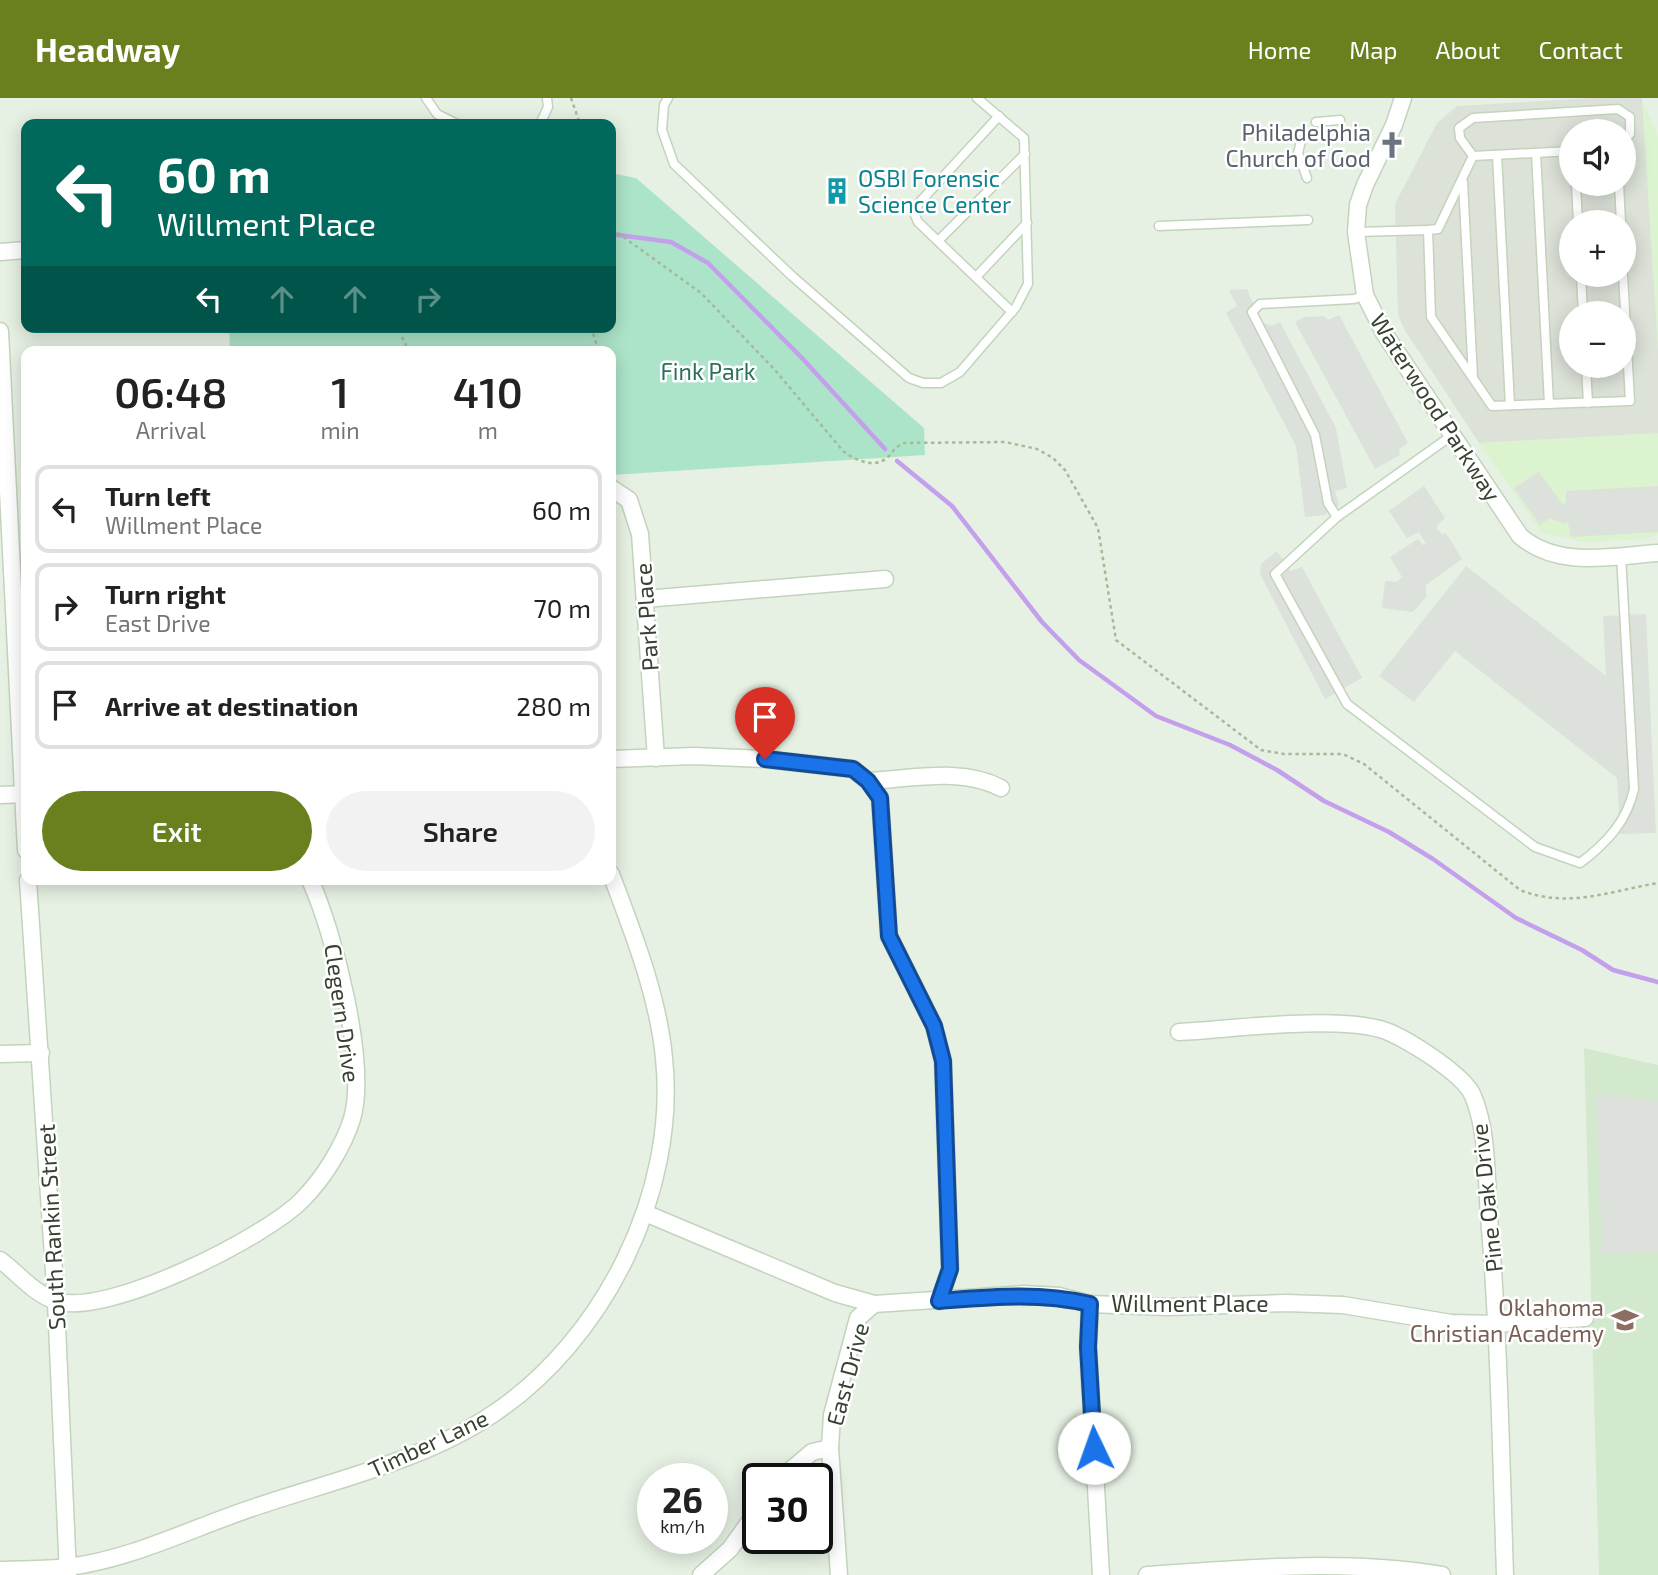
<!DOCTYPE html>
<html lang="en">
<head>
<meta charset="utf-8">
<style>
  :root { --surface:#fff; --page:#f2f2f2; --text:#222; --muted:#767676; --line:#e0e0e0; --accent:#6a7f1e }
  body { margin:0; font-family:"Exo 2",sans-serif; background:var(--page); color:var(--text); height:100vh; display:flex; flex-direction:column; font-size:26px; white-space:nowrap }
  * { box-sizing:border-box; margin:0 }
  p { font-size:23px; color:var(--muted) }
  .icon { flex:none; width:38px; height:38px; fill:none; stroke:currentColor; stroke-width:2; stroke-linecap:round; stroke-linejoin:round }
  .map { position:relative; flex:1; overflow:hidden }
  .details { position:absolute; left:21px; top:248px; width:595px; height:539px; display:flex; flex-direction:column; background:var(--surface); border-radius:14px; box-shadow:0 4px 18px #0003 }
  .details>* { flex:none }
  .banner { position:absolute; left:21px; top:21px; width:595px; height:214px; border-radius:14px; box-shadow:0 4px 18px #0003; background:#00695c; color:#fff; overflow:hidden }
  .controls { position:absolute; left:1559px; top:21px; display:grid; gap:14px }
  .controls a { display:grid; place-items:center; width:77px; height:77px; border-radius:50%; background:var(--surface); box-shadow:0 4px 18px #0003; font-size:35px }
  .speed { position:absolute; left:637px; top:1365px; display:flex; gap:14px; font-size:35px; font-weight:700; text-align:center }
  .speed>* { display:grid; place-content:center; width:91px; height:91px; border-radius:50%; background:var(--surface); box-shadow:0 4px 18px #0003; line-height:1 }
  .speed small { font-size:18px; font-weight:400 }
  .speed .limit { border:4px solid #111; border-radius:10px; background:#fff; color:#111 }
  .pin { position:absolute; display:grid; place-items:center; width:60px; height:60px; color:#fff; margin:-72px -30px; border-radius:50% 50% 50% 0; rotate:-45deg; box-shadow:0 0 7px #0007 }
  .pin .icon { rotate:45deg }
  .me { position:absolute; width:77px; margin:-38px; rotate:357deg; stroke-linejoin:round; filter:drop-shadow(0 0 5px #0008) }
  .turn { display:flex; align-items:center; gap:24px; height:147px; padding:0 21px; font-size:32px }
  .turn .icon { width:91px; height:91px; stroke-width:2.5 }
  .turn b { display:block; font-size:49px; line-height:60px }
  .lanes { display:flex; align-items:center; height:66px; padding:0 21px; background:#0003; justify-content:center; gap:35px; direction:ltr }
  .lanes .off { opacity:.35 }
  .eta { display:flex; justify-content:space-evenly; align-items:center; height:119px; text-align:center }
  .eta b { font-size:42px; font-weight:600; line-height:49px }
  .button { display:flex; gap:14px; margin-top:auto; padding:14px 21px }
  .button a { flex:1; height:80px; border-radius:42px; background:var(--accent); color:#fff; font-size:28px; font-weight:600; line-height:80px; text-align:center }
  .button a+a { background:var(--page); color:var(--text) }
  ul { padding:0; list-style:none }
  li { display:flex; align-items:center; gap:21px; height:88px; margin:0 14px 10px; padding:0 7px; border:4px solid var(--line); border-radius:14px }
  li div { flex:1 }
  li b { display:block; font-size:26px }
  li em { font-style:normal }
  header { display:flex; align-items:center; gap:42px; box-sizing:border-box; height:98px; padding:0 35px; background:var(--accent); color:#fff }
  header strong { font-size:33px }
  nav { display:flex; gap:38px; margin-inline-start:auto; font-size:24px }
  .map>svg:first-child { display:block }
</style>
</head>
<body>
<header>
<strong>Headway</strong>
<nav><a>Home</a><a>Map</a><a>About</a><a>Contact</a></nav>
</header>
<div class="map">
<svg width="1658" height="1477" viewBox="0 0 1658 1477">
  <rect width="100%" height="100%" fill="#e6f1e3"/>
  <!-- commercial -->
  <g fill="#dbf3ce">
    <polygon points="1642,2 1658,38 1658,251"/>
    <polygon points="1658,335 1658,436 1647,441 1583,444 1542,435 1479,345"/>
  </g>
  <!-- industrial -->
  <path fill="#dce2d8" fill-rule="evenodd" d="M1592 0H1642L1658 251V335L1479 345 1404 231 1398 217 1395 106 1437 25 1457 8ZM1572 33H1624V86H1572ZM1572 124H1624V177H1572ZM1572 215H1624V268H1572Z"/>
  <!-- education -->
  <polygon fill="#d3e9cd" points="1584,950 1658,967 1658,1477 1599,1477"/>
  <!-- green -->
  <polygon fill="#ace4c9" points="611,75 636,80 924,330 925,357 611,377 611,254 230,254 229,229 611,229"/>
  <!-- parking -->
  <g fill="#dde1db">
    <polygon points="1247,191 1261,224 1271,228 1280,224 1336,330 1347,390 1335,393 1339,407 1324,417 1305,419 1296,348 1226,215 1237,208 1229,192"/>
    <polygon points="1339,217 1408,345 1399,351 1400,357 1375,371 1295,224 1305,219 1324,218 1328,222"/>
    <polygon points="1539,374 1563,407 1566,405 1566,393 1658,388 1658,434 1571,439 1568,424 1565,426 1550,420 1540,427 1514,390"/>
    <polygon points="1424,388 1445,420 1437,427 1437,431 1442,436 1446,435 1462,461 1426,487 1426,499 1413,514 1382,510 1385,483 1397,484 1402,479 1390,459 1418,441 1423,447 1426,446 1419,434 1407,440 1389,413"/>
    <polygon points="1277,453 1290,473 1302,469 1362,580 1325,601 1260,476 1261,466"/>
    <polygon points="1466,468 1606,578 1603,518 1646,516 1656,735 1620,736 1617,680 1455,553 1414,604 1379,578"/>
    <polygon points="1596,995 1658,1003 1658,1154 1602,1155"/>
  </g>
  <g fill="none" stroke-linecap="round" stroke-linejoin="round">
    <!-- stream -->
    <g stroke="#c4a0ec" stroke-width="4.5">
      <polyline points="611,136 671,144 708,165 802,260 885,351"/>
      <polyline points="897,363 952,408 1042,524 1079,562 1156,618 1230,647 1277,672 1324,703 1389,734 1433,761 1516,820 1582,852 1613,872 1658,884"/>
    </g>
    <defs>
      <g id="lane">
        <polyline points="426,0 437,16 457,26"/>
        <polyline points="668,0 664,7 662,32 674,66 792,178 909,280 923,285 941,285 960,274 1016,209 1028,186 1024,40 977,0"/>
        <polyline points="999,18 919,105 914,115 918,124 1012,214"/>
        <polyline points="1316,24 1340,22"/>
        <polyline points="540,26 548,9 547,0"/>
        <polyline points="1301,43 1298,55 1307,80"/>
        <polyline points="1572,53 1473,58 1438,131 1428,132 1431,219 1492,308 1630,303 1623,177"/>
        <polyline points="1536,55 1549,306"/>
        <polyline points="1497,57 1510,307"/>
        <polyline points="1473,58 1460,40 1459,30 1473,20 1618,11 1630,19 1630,36 1624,43"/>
        <polyline points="1463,84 1473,280"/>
        <polyline points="1576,86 1578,124"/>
        <polyline points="1619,86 1621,124"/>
        <polyline points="1159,128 1308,122"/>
        <polyline points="1356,134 1428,132"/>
        <polyline points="938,143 1025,56"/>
        <polyline points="1581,177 1583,215"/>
        <polyline points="976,179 1027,125"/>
        <polyline points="1586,268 1588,305"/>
        <path d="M1451 338 1337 419 1275 476 1347 606 1535 749 1580 765C1607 745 1627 723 1634 691L1621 457"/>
        <polyline points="1337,419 1328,405 1315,337 1252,214 1260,206 1354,201 1365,197"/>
      </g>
      <g id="street">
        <path d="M1403 0 1394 27 1365 87 1358 107 1356 134 1365 197 1384 235 1520 438C1558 471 1611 458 1658 455"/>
        <polyline points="0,154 26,152"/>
        <polyline points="0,233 26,752"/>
        <polyline points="611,390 629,402 640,436 656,660"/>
        <polyline points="645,501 885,481"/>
        <polyline points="611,661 694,658 765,661 853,671 868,683 880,700 889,838 934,928 943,963 950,1171 939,1203"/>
        <path d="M868 683C911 681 962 669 1001 690"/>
        <polyline points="0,697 26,696"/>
        <polyline points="28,782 56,1204 68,1477"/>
        <path d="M1179 934C1235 931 1328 918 1380 931 1402 937 1464 976 1473 998 1488 1034 1486 1079 1489 1118 1499 1237 1501 1357 1505 1477"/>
        <polyline points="0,956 41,955"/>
        <polyline points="645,1115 835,1195 874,1206 1024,1196 1059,1198 1090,1206 1168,1209 1286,1205 1343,1207 1451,1225 1495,1226 1585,1220"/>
        <path d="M0 1162C18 1175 34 1196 56 1203 106 1220 266 1139 302 1102 323 1081 343 1049 352 1021 368 966 334 834 310 782"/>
        <polyline points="1090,1206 1088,1249 1101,1477"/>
        <polyline points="780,1381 812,1354 830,1350"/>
        <path d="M0 1472C22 1471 46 1472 68 1469 134 1461 198 1427 261 1407 339 1381 424 1362 493 1316 604 1242 678 1094 664 960 658 897 633 835 611 776"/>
        <polyline points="701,1477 730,1451 758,1412"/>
        <polyline points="839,1477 830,1350 832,1317 858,1220 874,1206"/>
        <path d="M1147 1477C1245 1470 1344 1461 1442 1477"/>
      </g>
    </defs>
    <!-- lane casing -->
    <use href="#lane" stroke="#c3d3bd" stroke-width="11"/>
    <!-- street casing -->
    <use href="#street" stroke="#c3d3bd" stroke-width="19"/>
    <!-- path -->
    <g stroke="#a3bc98" stroke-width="2.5" stroke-dasharray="3.5 3.5" stroke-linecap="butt">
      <polyline points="571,0 580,26"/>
      <path d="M611 134 618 135 701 195 775 272 843 353C861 366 882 373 895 350L904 345 1005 344 1037 351 1053 360 1065 372 1098 430 1116 542 1261 652 1284 656H1343L1364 666 1520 792C1567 811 1611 793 1658 785"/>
      <polyline points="591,229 599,254"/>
      <polyline points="402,239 409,254"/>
    </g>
    <!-- lane -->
    <use href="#lane" stroke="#fff" stroke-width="8"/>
    <!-- street -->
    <use href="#street" stroke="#fff" stroke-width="16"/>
  </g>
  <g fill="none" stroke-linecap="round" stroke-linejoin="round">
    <defs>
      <path id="route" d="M765 661 853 671 868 683 880 700 889 838 934 928 943 963 950 1171 939 1203C991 1199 1039 1194 1090 1206L1088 1249 1094 1350"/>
    </defs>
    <!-- route casing -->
    <use href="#route" stroke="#114b97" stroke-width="18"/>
    <!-- route -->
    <use href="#route" stroke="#1a73e8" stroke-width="12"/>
  </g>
  <!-- icons -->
  <defs>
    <symbol id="church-bare" viewBox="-9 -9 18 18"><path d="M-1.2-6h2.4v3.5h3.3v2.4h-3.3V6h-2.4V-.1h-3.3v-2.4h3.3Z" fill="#6b7280" stroke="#fff" stroke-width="2.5" paint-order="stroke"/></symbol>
    <symbol id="building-bare" viewBox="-9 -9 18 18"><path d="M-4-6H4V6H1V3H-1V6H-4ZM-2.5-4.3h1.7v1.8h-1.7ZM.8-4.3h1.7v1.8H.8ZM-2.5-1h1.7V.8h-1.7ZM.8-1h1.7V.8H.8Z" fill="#0f9aa8" stroke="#fff" stroke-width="2.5" paint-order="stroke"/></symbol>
    <symbol id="school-bare" viewBox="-9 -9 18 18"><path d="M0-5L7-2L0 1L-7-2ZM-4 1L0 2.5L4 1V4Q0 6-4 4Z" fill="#8d6e63" stroke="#fff" stroke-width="2.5" paint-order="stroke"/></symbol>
  </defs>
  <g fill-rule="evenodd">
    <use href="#church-bare" x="1373" y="28" width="38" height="38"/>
    <use href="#building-bare" x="818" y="74" width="38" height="38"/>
    <use href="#school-bare" x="1606" y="1203" width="38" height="38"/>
  </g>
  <g text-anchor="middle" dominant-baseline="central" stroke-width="5" stroke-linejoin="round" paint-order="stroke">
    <!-- worship labels -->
    <g font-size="23" fill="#5b616d" stroke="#fff" text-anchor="end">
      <text x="1371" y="34">Philadelphia<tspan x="1371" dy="26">Church of God</tspan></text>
    </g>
    <!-- culture labels -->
    <g font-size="23" fill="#0d838f" stroke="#fff" text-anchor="start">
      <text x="858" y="80">OSBI Forensic<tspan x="858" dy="26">Science Center</tspan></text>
    </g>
    <!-- park labels -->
    <g font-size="23" fill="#2a705a" stroke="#fff">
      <text x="708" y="273">Fink Park</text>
    </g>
    <!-- street labels -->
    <g font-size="23" fill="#384233" stroke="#fff">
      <text transform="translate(1436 309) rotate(57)">Waterwood Parkway</text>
      <text transform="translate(646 519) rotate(-94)">Park Place</text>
      <text transform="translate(343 915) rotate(82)">Clegern Drive</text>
      <text transform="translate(1486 1100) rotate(-96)">Pine Oak Drive</text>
      <text transform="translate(51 1129) rotate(-93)">South Rankin Street</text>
      <text x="1190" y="1205">Willment Place</text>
      <text transform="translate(847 1276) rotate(-75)">East Drive</text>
      <text transform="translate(428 1345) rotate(-25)">Timber Lane</text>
    </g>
    <!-- education labels -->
    <g font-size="23" fill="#785e54" stroke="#fff" text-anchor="end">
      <text x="1604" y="1209">Oklahoma<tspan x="1604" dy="26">Christian Academy</tspan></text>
    </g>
  </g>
</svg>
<div class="controls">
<a><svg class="icon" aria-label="sound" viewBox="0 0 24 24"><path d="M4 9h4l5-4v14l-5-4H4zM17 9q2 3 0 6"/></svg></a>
<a>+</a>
<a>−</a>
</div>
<div class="speed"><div>26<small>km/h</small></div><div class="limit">30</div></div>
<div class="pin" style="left:765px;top:661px;background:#d93025"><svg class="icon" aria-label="arrive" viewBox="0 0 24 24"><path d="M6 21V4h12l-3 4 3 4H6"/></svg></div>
<svg class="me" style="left:1094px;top:1350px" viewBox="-20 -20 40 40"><circle r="19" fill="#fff"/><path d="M0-13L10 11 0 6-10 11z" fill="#1a73e8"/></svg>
<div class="banner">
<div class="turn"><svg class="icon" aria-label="left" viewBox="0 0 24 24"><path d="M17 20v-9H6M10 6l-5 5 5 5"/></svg><div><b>60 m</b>Willment Place</div></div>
<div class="lanes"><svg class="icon" aria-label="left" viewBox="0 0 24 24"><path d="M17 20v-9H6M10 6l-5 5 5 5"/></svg><svg class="icon off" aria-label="ahead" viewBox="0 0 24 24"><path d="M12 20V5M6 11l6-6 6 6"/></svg><svg class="icon off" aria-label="ahead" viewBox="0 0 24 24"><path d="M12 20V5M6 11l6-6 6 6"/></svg><svg class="icon off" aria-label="right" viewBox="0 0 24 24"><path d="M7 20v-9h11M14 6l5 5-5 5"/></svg></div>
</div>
<section class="details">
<div class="eta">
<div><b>06:48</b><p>Arrival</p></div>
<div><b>1</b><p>min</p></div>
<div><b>410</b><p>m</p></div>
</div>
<ul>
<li><svg class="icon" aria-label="left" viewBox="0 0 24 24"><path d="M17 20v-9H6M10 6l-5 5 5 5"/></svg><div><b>Turn left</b><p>Willment Place</p></div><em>60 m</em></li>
<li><svg class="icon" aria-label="right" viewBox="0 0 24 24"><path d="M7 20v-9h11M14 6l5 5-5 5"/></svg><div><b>Turn right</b><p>East Drive</p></div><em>70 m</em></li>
<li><svg class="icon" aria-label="arrive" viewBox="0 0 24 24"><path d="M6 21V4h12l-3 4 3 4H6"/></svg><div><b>Arrive at destination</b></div><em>280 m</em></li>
</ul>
<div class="button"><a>Exit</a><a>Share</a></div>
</section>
</div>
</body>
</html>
